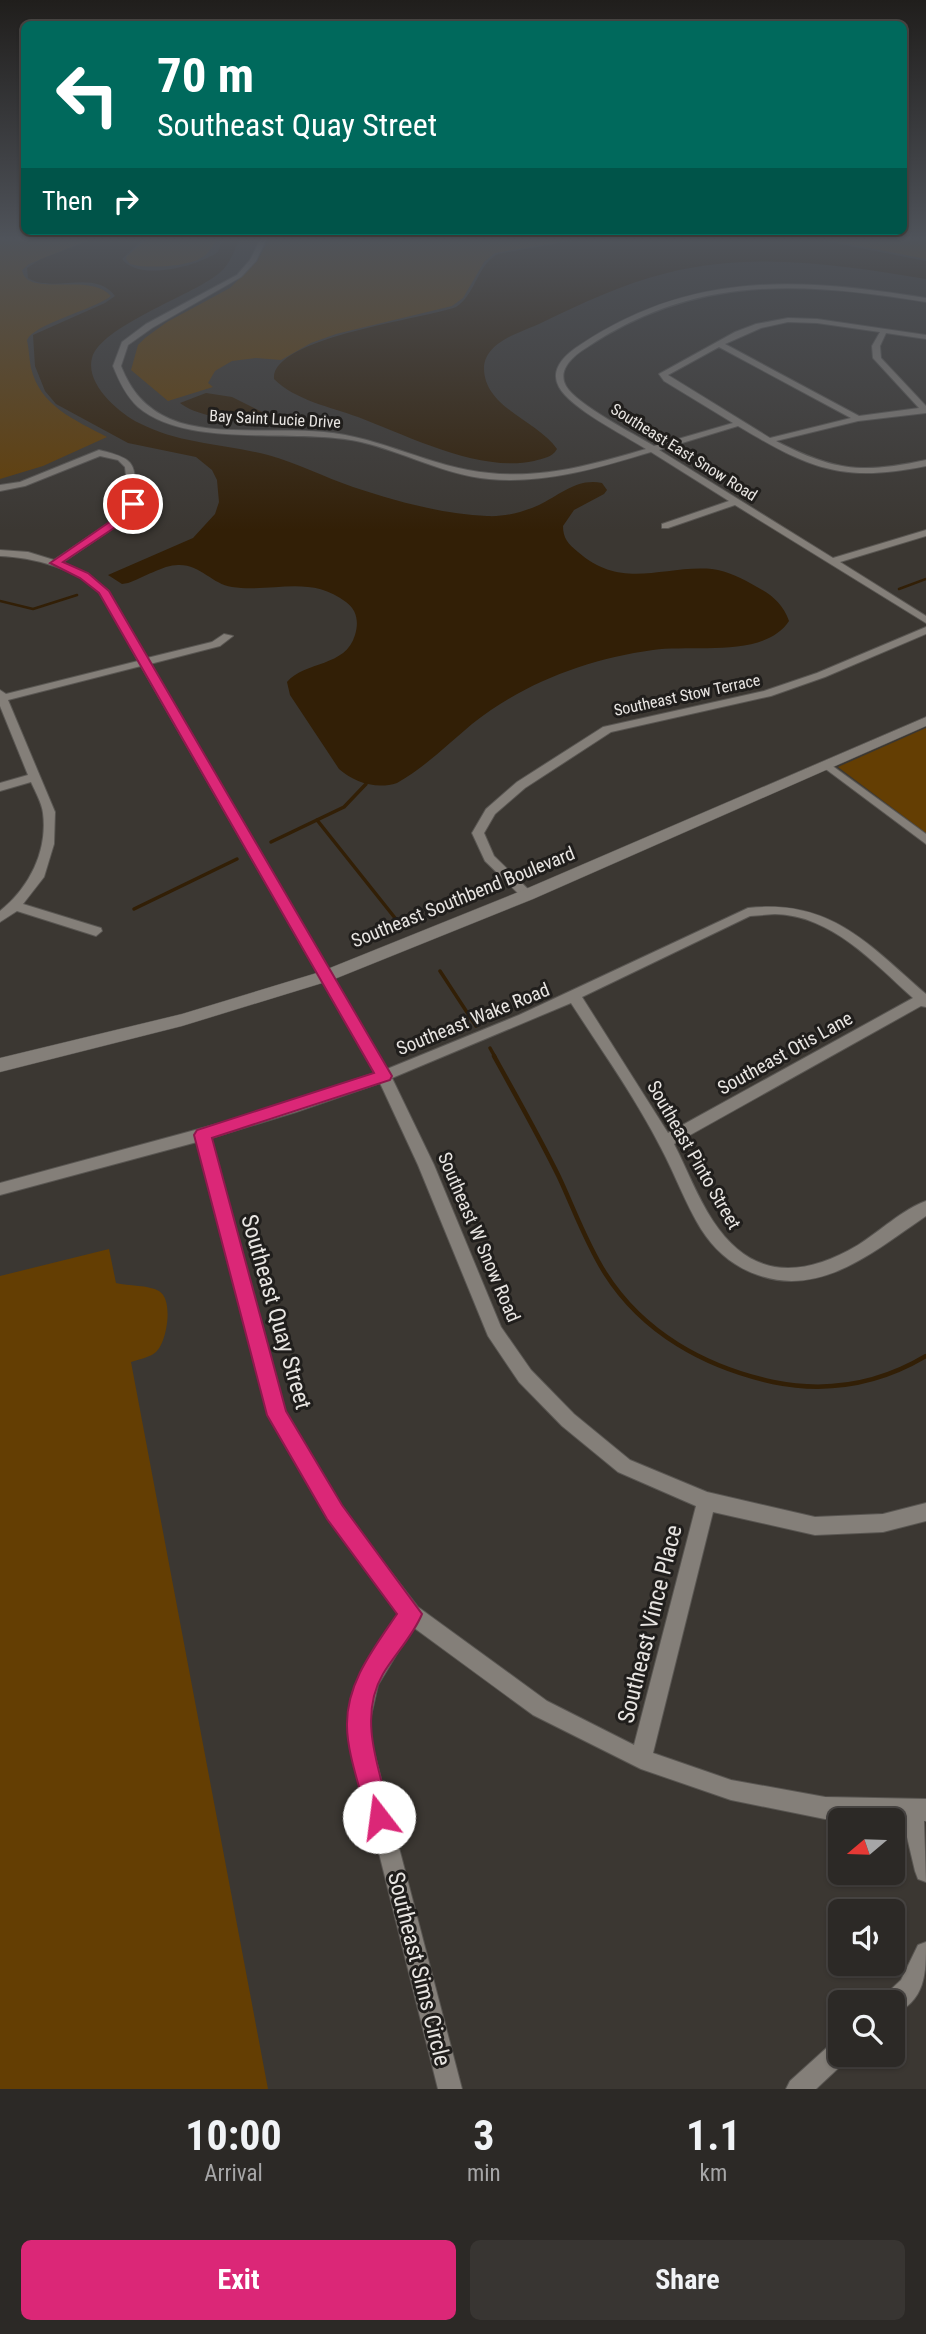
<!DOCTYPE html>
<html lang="en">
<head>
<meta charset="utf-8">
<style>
  :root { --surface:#2c2926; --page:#383532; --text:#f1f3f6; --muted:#a6a6a7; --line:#484543; --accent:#db2777 }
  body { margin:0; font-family:"Roboto Condensed",sans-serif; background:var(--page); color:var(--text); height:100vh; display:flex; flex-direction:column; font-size:26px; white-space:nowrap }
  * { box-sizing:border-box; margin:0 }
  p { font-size:23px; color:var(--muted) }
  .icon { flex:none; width:38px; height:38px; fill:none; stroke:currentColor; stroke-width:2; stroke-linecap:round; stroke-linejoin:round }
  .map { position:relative; height:2089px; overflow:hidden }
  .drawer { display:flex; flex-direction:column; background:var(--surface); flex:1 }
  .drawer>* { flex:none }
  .guide { position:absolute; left:21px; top:21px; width:886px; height:214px; border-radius:10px; box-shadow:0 2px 5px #0004,0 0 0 2px var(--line); background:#00695c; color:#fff; overflow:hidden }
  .needle { width:46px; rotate:251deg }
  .buttons { position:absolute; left:828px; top:1808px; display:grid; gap:14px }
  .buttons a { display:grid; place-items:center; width:77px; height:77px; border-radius:10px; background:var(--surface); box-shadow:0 2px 5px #0004,0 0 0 2px var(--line); font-size:35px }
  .pin { position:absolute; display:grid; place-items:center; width:60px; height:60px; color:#fff; margin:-30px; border:4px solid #fff; border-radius:50%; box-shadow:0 2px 7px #0007 }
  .me { position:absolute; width:77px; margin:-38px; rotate:345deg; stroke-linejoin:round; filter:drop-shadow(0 0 5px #0008) }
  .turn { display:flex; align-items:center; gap:24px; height:147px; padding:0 21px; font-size:32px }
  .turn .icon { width:91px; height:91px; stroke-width:2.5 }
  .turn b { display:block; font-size:49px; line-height:60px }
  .then { display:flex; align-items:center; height:66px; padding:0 21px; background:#0003; gap:14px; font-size:26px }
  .eta { display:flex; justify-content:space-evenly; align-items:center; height:119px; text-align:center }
  .eta b { font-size:42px; font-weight:700; line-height:49px }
  .primary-button { display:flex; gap:14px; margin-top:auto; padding:14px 21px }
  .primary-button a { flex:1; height:80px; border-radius:10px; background:var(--accent); color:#fff; font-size:28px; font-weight:700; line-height:80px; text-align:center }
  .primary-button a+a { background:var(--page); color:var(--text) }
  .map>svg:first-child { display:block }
</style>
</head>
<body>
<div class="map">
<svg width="926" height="2089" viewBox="0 0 926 2089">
  <rect width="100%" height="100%" fill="#3b3732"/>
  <!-- green -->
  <g fill="#643e03">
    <path d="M0 238H93L29 264 22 270C27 299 90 271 111 296 93 310 34 324 27 340 29 349 29 358 31 368 40 406 75 420 107 437L43 466 0 479Z"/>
    <path d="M148 238H219C214 243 210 252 204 256 191 267 145 269 130 264L126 259 127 256Z"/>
    <polygon points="270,238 581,238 495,253 484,262 463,298 452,306 336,334 311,343 281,360 256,358 232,361 215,371 208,383 213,387 168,401 131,370 138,345 145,338 167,322 230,288 257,261"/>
    <polygon points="818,238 926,238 926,259"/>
    <polygon points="926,728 926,833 838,767"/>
    <path d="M109 1249 116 1283C128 1286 149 1285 159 1291 174 1300 167 1342 156 1352 151 1357 137 1360 131 1362L268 2089H0V1276Z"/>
  </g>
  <!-- water -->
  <g fill="#321f06">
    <path d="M96 238H144L122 259C139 282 198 266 218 252L223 238H240C233 252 231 264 218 274 191 296 101 326 92 358 85 384 119 413 139 423 179 444 226 444 268 455 297 463 324 477 353 487 395 501 442 514 487 516 505 517 523 512 539 505 560 495 577 478 602 483L607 490 604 494 574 510 563 526C563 538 568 544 578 552 623 591 662 565 712 569 728 571 743 579 757 587 772 595 783 604 789 621 764 659 692 644 653 650 587 659 524 683 472 724 448 744 424 768 397 783 376 790 354 782 339 769L290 695 287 682C305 661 346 667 355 635 359 622 357 610 346 602 310 574 272 593 232 587 212 584 200 564 178 565 163 565 143 578 128 583L122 584 108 575 193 538 215 514 219 502 217 480 212 470 196 457 128 443 56 404 45 391 35 366 33 335 105 303 115 296C95 268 53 294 28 278L27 268 41 259Z"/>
    <path d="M587 238H809L926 261V279C840 265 753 251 667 273 622 284 580 304 539 324 519 333 485 342 484 368 484 408 538 421 557 449 552 458 543 458 534 461 480 473 408 436 358 417 330 407 295 400 274 379 271 337 425 319 456 307 476 294 477 265 498 254Z"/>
    <path d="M206 393 232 397 278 420C256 426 198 418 180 403Z"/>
  </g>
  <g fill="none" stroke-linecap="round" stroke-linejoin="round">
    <!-- stream-far2 -->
    <g stroke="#321f06" stroke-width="2.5">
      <polyline points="899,589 926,579"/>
      <polyline points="0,601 33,609 77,595"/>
    </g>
    <!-- stream-far1 -->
    <g stroke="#321f06" stroke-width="3.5">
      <polyline points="317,820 403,928"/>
      <polyline points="271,842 344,807 366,784"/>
      <polyline points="134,909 237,859"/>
      <polyline points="440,971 476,1026"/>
      <polyline points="490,1048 495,1057"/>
    </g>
    <!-- stream -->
    <path stroke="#321f06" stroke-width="4.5" d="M494 1056C516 1096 539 1136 559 1177 574 1209 586 1243 605 1273 643 1333 705 1367 773 1382 827 1393 879 1384 926 1356"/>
    <defs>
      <g id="minor">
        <path d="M261 238H267L256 261 241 277 152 328 128 345 121 366C131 391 145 408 170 419 211 437 278 427 324 432 381 437 432 468 489 473 543 479 595 464 646 449 624 435 570 408 559 387 549 369 566 354 580 345 692 270 800 278 926 298V302C802 282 696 274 586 348 573 356 557 370 566 386 576 404 634 434 654 446L733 423 664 381 659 374 735 332 756 324 788 318 817 319 926 335V339L886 333 880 346 881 358 926 406V413L858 421 776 441C834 471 862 474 926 460V466C843 483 810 469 738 426L659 450 833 558 926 530V536L840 562 926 616V623L735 505 668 528H662V524L729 501 651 452C598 468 546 484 489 479 445 475 404 452 361 442 297 427 189 450 138 407 126 396 119 381 113 366L122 342 146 324 237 275 250 260ZM788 322 817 323 880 332 872 346 873 358 919 408 859 416 725 344 761 328ZM719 347 851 418 770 438 668 375Z"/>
        <path d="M99 450C141 460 133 465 137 504L128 518 62 563 84 573 106 589 147 658 212 642 224 634 233 636 220 646 150 664 387 1069 519 1015 748 908C831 899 868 944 926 994V1007L921 1006 674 1144C687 1169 697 1197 713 1221 752 1280 802 1278 858 1245 879 1232 903 1209 926 1201V1216C876 1250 821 1298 758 1275 734 1267 715 1251 701 1229 685 1203 675 1174 661 1148 635 1097 602 1051 571 1003L392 1078 434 1165 501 1327 531 1370 574 1414 630 1460 707 1492 815 1517 883 1514 926 1503V1521L883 1532 815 1535 713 1512 653 1753 731 1780 825 1797 926 1799V1821H924L926 1882 918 1879 915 1871 903 1820 825 1819 731 1800 641 1769 533 1715 413 1627 378 1685 368 1729 462 2089H438L348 1729C354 1685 374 1650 399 1614L328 1518 268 1415 197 1142 0 1195V1183L243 1117 375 1073 141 666 8 700 55 812 54 844 44 877 23 904 101 928 102 931 96 936 17 911 0 922V911C29 888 48 851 43 813 42 803 35 791 31 782L0 791V783L28 775 0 706V690L6 694 138 661C126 639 115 614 100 594 80 569 31 557 0 556V550L28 552 54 560 122 514 129 504 125 467 118 460 100 456 25 486 0 491V485L20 482ZM775 914C831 915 874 963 913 998L668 1133 582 997 750 916ZM380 1083 418 1165 488 1336 519 1382 562 1426 618 1472 696 1506 634 1745 547 1701 418 1607 340 1506 285 1412 211 1138 296 1112Z"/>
        <polygon points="926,627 926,634 825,677 771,696 611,732 525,788 495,814 484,833 494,856 531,892 533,895 531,898 523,898 485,861 472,833 486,809 517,782 603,727 764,691 817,673"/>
        <polygon points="827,762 926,834 926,844 823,767 821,765"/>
        <path d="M926 1942C926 1973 926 2001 892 2015V2002H881L884 1996 901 1980 918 1945Z"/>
        <polygon points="840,2039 840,2054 850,2054 848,2059 816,2089 786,2089 790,2081 832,2043"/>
      </g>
      <polygon id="tertiary" points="926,717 926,726 533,899 332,980 182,1026 0,1072 0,1058 182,1014 320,972 521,891"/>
    </defs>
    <!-- minor casing -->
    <use href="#minor" stroke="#595652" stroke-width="2"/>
    <!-- tertiary casing -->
    <use href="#tertiary" stroke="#595652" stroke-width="1"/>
    <!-- minor -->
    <use href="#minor" fill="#847f79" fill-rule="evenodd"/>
    <!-- tertiary -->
    <use href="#tertiary" fill="#847f79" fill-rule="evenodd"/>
  </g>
  <!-- sky -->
  <linearGradient id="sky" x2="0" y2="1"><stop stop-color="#201e1c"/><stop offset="0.45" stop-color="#4f535a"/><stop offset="1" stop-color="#4f535a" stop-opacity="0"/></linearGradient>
  <rect width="926" height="531" fill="url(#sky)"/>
  <!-- route -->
  <path fill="#db2777" stroke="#8e194d" stroke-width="2" d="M130 502 138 504 129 518 63 562 88 573 109 591 392 1076 390 1080 212 1138 286 1411 342 1505 422 1614C413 1636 395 1654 383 1674 357 1718 380 1771 391 1817L388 1825 379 1829 371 1825 367 1817C361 1790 347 1753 347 1726 346 1683 374 1648 397 1614L327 1519 267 1415 194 1135 197 1130 374 1073 99 593 80 578 50 563 121 514Z"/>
  <g text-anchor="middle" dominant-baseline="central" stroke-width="6" stroke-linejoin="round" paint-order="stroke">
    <!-- far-street labels -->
    <g font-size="16" fill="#e8e5e2" stroke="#201e1c">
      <text transform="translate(275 419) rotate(3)">Bay Saint Lucie Drive</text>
      <text transform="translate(684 452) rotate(32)">Southeast East Snow Road</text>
      <text transform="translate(687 695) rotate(-12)">Southeast Stow Terrace</text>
    </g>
    <!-- street labels -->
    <g font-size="19" fill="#e8e5e2" stroke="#201e1c">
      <text transform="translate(463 897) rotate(-22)">Southeast Southbend Boulevard</text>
      <text transform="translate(473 1019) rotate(-22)">Southeast Wake Road</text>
      <text transform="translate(785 1053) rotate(-29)">Southeast Otis Lane</text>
      <text transform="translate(694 1155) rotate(60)">Southeast Pinto Street</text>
      <text transform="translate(479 1237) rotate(67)">Southeast W Snow Road</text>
    </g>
    <!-- near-street labels -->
    <g font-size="23" fill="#e8e5e2" stroke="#201e1c">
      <text transform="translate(276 1312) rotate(74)">Southeast Quay Street</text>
      <text transform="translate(650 1624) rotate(-76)">Southeast Vince Place</text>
      <text transform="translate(419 1969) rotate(76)">Southeast Sims Circle</text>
    </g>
  </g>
</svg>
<div class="buttons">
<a><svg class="needle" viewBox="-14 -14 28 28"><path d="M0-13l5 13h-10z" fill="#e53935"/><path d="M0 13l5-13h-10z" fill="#a6a6a7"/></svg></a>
<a><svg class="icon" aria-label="sound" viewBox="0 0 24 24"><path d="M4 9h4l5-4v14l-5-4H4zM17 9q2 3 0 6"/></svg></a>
<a><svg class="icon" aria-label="search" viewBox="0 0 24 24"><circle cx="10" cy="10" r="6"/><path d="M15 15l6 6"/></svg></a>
</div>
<div class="pin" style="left:133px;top:504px;background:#d93025"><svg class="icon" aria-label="arrive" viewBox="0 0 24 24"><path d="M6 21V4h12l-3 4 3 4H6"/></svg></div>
<svg class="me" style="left:379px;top:1817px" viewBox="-20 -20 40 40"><circle r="19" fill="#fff"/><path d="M0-13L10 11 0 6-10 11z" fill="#db2777"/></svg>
<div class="guide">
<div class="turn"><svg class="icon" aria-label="left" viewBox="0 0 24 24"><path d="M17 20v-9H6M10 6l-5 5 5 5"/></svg><div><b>70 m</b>Southeast Quay Street</div></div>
<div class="then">Then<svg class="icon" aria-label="right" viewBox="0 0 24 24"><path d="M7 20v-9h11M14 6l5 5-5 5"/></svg></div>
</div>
</div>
<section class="drawer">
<div class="eta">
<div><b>10:00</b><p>Arrival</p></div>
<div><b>3</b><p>min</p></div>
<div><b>1.1</b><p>km</p></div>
</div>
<div class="primary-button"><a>Exit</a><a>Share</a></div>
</section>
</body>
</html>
